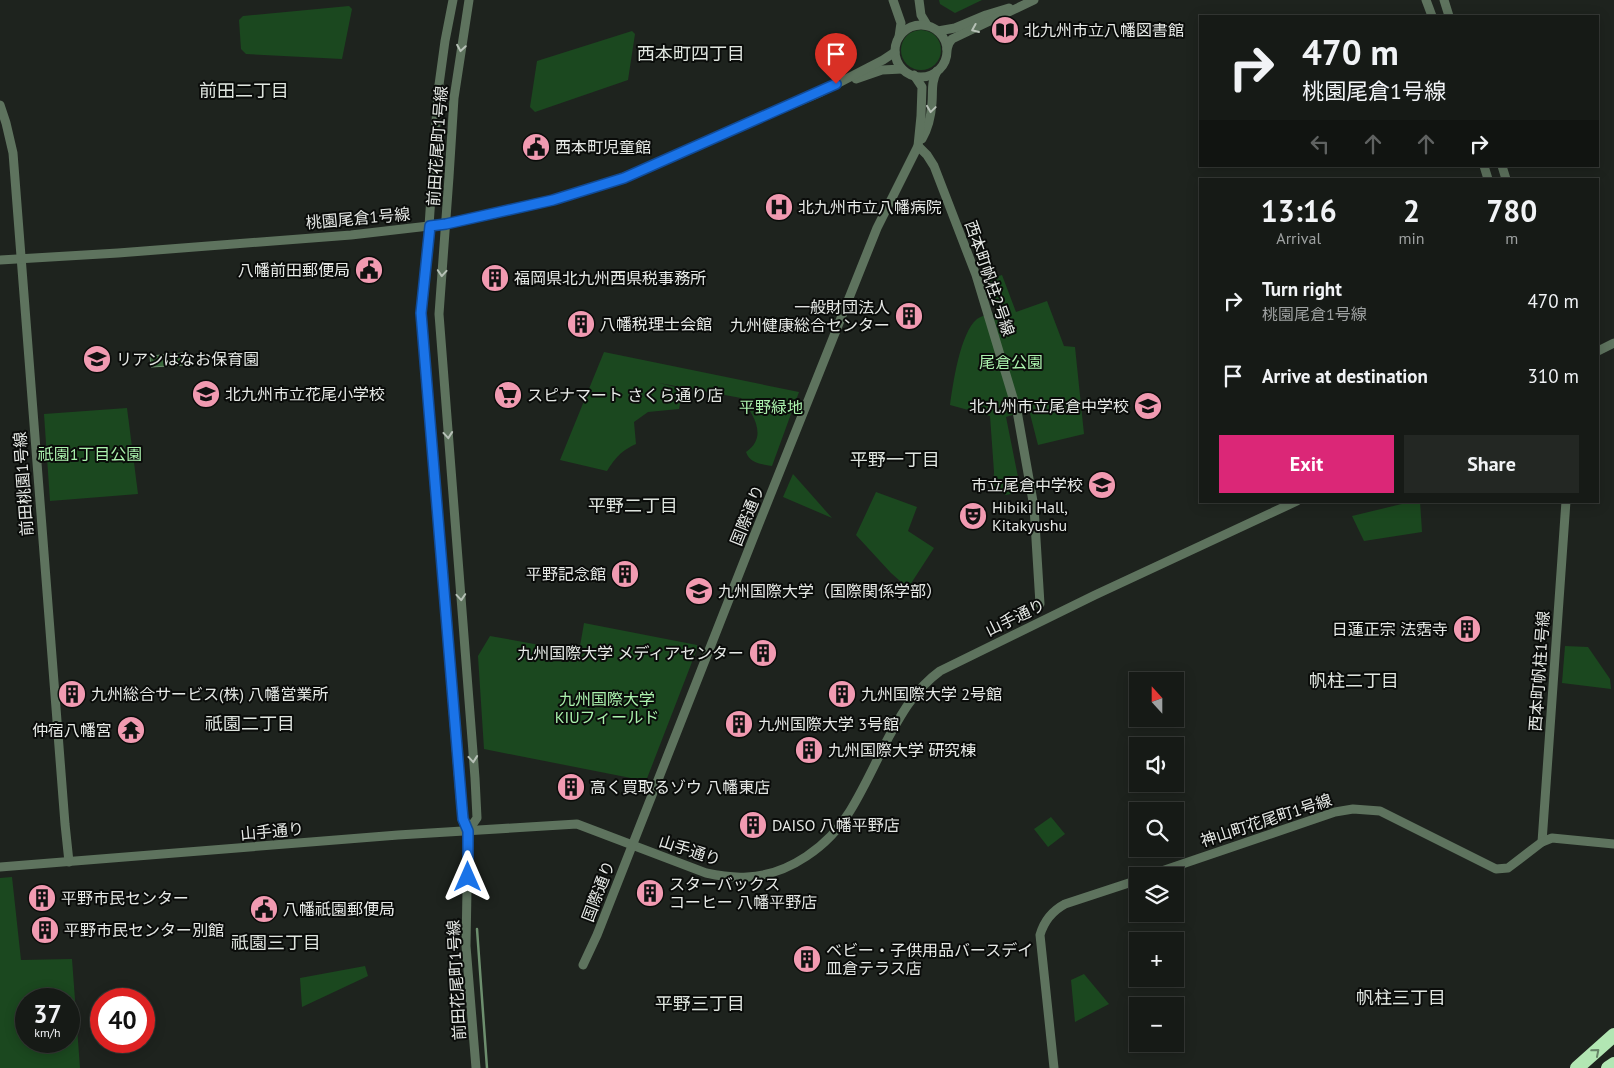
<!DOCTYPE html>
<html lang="en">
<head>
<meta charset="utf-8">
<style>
  :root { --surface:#161a16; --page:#232723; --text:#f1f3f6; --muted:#9ea1a1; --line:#353835; --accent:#db2777 }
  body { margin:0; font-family:"PT Sans","Noto Sans JP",sans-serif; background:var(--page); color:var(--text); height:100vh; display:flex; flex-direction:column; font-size:19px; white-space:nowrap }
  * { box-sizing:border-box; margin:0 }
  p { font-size:16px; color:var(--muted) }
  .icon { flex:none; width:28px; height:28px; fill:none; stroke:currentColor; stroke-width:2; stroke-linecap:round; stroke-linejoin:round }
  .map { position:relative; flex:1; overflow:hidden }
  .drawer { position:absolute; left:1199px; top:178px; width:400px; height:325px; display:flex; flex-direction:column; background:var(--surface); border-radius:0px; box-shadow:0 2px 12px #0003,0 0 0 1px var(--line) }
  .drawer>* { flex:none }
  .guide { position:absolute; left:1199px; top:15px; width:400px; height:152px; border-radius:0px; box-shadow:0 2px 12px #0003,0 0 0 1px var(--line); background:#161a16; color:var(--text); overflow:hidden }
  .needle { width:32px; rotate:339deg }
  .tools { position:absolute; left:1129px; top:672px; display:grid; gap:10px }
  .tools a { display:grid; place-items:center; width:55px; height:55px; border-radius:0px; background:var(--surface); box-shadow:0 2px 12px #0003,0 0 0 1px var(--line); font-size:25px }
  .speed { position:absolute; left:15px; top:988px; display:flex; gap:10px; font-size:25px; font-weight:700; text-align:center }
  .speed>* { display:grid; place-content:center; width:65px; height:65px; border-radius:50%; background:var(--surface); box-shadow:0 2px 12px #0003,0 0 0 1px var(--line); line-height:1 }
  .speed small { font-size:12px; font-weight:400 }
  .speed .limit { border:8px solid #d22; background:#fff; color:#111 }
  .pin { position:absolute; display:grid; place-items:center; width:42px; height:42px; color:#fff; margin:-51px -21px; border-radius:50% 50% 50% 0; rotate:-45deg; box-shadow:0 0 5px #0007 }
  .pin .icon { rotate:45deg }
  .me { position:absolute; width:55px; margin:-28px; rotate:0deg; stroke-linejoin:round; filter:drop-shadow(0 0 4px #0008) }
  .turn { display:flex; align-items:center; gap:18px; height:105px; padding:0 20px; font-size:22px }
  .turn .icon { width:65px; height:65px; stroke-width:2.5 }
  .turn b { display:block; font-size:35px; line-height:42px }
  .lanes { display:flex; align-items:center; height:48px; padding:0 20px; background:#0003; justify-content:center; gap:25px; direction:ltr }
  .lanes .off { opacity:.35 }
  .eta { display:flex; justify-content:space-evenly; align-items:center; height:85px; text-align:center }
  .eta b { font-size:30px; font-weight:700; line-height:35px }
  .cta { display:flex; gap:10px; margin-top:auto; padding:10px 20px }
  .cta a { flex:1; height:58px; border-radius:0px; background:var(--accent); color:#fff; font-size:20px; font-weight:700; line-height:58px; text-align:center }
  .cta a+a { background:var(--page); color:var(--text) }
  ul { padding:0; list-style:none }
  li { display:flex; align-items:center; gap:15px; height:75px; padding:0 20px }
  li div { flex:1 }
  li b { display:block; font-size:19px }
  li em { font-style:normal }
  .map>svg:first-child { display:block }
</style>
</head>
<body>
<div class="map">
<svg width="1614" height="1068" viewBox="0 0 1614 1068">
  <rect width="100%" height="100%" fill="#1e231e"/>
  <!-- green -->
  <g fill="#1b481f" fill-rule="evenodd">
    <polygon points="939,0 982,0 955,13 940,4"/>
    <polygon points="349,6 352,9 342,59 246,54 241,49 239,20 243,16"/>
    <circle cx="921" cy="50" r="20"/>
    <polygon points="632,31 635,34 628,80 535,112 530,107 537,61"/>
    <path d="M1002 275 1016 312 1047 301 1064 346 1075 347 1084 434 1038 445 1029 410 1006 417 1021 492 1006 495 993 489 994 472 990 416 950 405C953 384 960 333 977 319 982 315 993 314 999 311L989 279Z"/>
    <path d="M604 352 799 392 772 466C762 464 750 464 746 452 768 437 754 415 741 398L659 383 683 389 679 409 648 412 634 422 636 444C621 451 616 457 607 471L560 460Z"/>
    <polygon points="127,408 138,494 50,501 44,414"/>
    <polygon points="793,474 832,518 783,497"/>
    <polygon points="876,492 917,507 908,531 934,548 908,588 891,573 856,535"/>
    <polygon points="1414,501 1420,501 1422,532 1364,541 1352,516"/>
    <polygon points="584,623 697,645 697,649 646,781 484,749 478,656 490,636 579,652"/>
    <polygon points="1565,646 1588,647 1610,679 1611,689 1562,683"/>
    <polygon points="1051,817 1065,834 1048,847 1034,829"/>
    <path d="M12 877 21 960 72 959 80 1068H0V878ZM26 999H69V1041H26Z"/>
    <polygon points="365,966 368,976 302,1007 300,978"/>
    <polygon points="1084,974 1109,1004 1075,1022 1071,980"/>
  </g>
  <!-- water -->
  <polygon fill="#39683b" stroke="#6d8f6e" points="183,353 185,365 151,367 150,356"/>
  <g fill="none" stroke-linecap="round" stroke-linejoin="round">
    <!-- stream -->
    <polyline stroke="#6d8f6e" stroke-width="2.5" points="477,929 487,1068"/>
    <!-- tertiary -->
    <g stroke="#5e735e" stroke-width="9">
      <polyline points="453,0 445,41 438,92 429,226 421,313 460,796 463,819 468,831 477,818 475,778 439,314 449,177 454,98 469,0"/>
      <polyline points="893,0 901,23 899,37"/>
      <polyline points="919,0 921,15 927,25"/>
      <polyline points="1426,0 1432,16"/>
      <polyline points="1444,0 1449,16"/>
      <circle cx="921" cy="51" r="26"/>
      <polyline points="938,31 955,28 986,15 1009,8"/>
      <polyline points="947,49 949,43 952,39 1034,0"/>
      <polyline points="856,79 882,70 902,69"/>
      <polyline points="0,105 6,123 13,153 65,824 69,862"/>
      <path d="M922 139C928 129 931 116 932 103 933 91 931 82 937 71"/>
      <polyline points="918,146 927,155 934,166 976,275 1017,411 1034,507 1040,604"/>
      <polyline points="1484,166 1488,179"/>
      <polyline points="1502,166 1506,179"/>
      <polyline points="0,260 118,253 351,235 446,224 509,210 553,200 624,177 821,92 883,60 895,52"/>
      <polyline points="1598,351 1614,343"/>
      <polyline points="468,831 466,946 476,1068"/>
      <polyline points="1542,842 1566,501"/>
      <path d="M0 867 398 835 577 824 706 873C720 876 733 878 747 877 789 875 829 846 850 811 863 790 874 766 885 744 900 716 914 690 940 671L1095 595 1297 501"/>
      <polyline points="1147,876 1335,812 1353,809 1380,811 1496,869 1508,868 1542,842 1552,838 1614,844"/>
      <polyline points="583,965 597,935 752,541 877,228 918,146 921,116 922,87 914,75"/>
      <path d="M1054 1068 1040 935C1044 921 1052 911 1065 904L1138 880"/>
    </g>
    <!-- motorway -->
    <g stroke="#b2e6b3" stroke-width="14">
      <polyline points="1577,1068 1614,1035"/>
      <polyline points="1608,1068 1614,1064"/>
    </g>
  </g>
  <!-- one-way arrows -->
  <defs><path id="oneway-chevron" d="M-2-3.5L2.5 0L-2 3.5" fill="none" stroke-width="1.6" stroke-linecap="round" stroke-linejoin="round" transform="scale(1.25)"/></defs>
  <g stroke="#b6c0b6">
    <use href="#oneway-chevron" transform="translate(975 29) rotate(157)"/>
    <use href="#oneway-chevron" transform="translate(461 48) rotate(99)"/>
    <use href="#oneway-chevron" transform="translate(931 109) rotate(98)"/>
    <use href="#oneway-chevron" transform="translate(442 273) rotate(94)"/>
    <use href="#oneway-chevron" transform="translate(448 435) rotate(85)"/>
    <use href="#oneway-chevron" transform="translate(461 597) rotate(86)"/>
    <use href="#oneway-chevron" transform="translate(473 759) rotate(85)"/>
  </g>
  <use stroke="#668467" href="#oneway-chevron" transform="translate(1596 1052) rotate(-41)"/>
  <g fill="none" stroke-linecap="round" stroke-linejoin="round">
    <defs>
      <polyline id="route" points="468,877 468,831 463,819 462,808 421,313 430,226 446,224 553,200 624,178 836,84"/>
    </defs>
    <!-- route casing -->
    <use href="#route" stroke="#114b97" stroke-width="12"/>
    <!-- route -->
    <use href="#route" stroke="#1a73e8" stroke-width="9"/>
  </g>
  <!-- icons -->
  <defs>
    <symbol id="library-disc" viewBox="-11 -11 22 22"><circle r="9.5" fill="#f19ab1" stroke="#0a0c0a"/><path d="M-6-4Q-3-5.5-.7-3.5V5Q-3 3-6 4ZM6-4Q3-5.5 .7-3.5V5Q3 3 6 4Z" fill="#111"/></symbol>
    <symbol id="civic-disc" viewBox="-11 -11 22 22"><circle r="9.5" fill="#f19ab1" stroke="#0a0c0a"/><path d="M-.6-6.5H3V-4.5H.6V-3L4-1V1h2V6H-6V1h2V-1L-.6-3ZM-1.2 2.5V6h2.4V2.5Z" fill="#111"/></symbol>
    <symbol id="hospital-disc" viewBox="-11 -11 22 22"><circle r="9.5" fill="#f19ab1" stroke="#0a0c0a"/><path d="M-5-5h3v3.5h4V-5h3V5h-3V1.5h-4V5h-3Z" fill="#111"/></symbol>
    <symbol id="building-disc" viewBox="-11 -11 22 22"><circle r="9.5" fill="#f19ab1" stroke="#0a0c0a"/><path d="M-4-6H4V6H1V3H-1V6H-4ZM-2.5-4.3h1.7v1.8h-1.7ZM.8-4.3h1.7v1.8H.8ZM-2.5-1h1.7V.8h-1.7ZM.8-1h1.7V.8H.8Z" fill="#111"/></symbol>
    <symbol id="school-disc" viewBox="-11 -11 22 22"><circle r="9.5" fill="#f19ab1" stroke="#0a0c0a"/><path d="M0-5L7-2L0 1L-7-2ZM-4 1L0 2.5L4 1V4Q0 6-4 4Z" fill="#111"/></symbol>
    <symbol id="supermarket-disc" viewBox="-11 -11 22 22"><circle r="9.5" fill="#f19ab1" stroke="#0a0c0a"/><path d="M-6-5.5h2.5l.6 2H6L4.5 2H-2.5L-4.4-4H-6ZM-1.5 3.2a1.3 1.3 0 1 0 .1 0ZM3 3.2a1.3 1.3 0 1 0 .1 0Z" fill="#111"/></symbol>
    <symbol id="theatre-disc" viewBox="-11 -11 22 22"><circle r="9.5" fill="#f19ab1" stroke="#0a0c0a"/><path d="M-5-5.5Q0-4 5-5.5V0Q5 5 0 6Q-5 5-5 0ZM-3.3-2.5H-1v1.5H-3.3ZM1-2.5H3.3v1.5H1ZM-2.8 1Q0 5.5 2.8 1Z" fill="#111"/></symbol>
    <symbol id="university-disc" viewBox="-11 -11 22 22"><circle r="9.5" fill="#f19ab1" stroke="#0a0c0a"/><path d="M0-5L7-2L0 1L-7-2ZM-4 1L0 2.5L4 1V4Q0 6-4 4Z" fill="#111"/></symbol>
    <symbol id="temple-disc" viewBox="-11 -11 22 22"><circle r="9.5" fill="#f19ab1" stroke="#0a0c0a"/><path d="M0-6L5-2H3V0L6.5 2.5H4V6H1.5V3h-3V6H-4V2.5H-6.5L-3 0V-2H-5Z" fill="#111"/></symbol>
  </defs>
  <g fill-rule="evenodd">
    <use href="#library-disc" x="989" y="14" width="32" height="32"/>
    <use href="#civic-disc" x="520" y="131" width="32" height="32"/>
    <use href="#hospital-disc" x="763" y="191" width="32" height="32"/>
    <use href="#civic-disc" x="353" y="254" width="32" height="32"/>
    <use href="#building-disc" x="479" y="262" width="32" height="32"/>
    <use href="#building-disc" x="893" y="300" width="32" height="32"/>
    <use href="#building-disc" x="565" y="308" width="32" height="32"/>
    <use href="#school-disc" x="81" y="343" width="32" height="32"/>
    <use href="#school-disc" x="190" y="378" width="32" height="32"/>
    <use href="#supermarket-disc" x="492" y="379" width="32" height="32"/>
    <use href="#school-disc" x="1132" y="390" width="32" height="32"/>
    <use href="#school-disc" x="1086" y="469" width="32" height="32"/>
    <use href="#theatre-disc" x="957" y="500" width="32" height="32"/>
    <use href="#building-disc" x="609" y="558" width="32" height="32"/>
    <use href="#university-disc" x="683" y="575" width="32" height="32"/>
    <use href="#building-disc" x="1451" y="613" width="32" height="32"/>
    <use href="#building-disc" x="747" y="637" width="32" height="32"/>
    <use href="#building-disc" x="56" y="678" width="32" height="32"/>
    <use href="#building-disc" x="826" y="678" width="32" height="32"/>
    <use href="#building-disc" x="723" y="708" width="32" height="32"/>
    <use href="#temple-disc" x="115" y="714" width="32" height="32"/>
    <use href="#building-disc" x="793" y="734" width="32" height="32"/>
    <use href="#building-disc" x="555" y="771" width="32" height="32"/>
    <use href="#building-disc" x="737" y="809" width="32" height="32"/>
    <use href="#building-disc" x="634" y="877" width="32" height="32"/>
    <use href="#building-disc" x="26" y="882" width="32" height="32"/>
    <use href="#civic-disc" x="248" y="893" width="32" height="32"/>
    <use href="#building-disc" x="29" y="914" width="32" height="32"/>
    <use href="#building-disc" x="791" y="943" width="32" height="32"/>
  </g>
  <g text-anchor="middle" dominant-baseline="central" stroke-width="4" stroke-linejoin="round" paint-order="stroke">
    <!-- poi labels -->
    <g font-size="16" fill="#e6e9e6" stroke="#0a0c0a" text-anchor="start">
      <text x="1024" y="30">北九州市立八幡図書館</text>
      <text x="555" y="147">西本町児童館</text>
      <text x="798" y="207">北九州市立八幡病院</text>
      <text x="350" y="270" text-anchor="end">八幡前田郵便局</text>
      <text x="514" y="278">福岡県北九州西県税事務所</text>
      <text x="890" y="307" text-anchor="end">一般財団法人<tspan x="890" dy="18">九州健康総合センター</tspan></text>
      <text x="600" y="324">八幡税理士会館</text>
      <text x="116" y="359">リアンはなお保育園</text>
      <text x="225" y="394">北九州市立花尾小学校</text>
      <text x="527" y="395">スピナマート さくら通り店</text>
      <text x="1129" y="406" text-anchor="end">北九州市立尾倉中学校</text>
      <text x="1083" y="485" text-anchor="end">市立尾倉中学校</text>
      <text x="992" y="507">Hibiki Hall,<tspan x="992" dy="18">Kitakyushu</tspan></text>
      <text x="606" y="574" text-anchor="end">平野記念館</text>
      <text x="718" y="591">九州国際大学（国際関係学部）</text>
      <text x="1448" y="629" text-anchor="end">日蓮正宗 法霑寺</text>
      <text x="744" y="653" text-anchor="end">九州国際大学 メディアセンター</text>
      <text x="91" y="694">九州総合サービス(株) 八幡営業所</text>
      <text x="861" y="694">九州国際大学 2号館</text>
      <text x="758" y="724">九州国際大学 3号館</text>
      <text x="112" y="730" text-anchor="end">仲宿八幡宮</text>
      <text x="828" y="750">九州国際大学 研究棟</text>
      <text x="590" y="787">高く買取るゾウ 八幡東店</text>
      <text x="772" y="825">DAISO 八幡平野店</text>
      <text x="669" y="884">スターバックス<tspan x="669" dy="18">コーヒー 八幡平野店</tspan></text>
      <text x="61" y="898">平野市民センター</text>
      <text x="283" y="909">八幡祇園郵便局</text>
      <text x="64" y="930">平野市民センター別館</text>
      <text x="826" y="950">ベビー・子供用品バースデイ<tspan x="826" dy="18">皿倉テラス店</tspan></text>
    </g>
    <!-- street labels -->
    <g font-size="16" fill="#e6e9e6" stroke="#0a0c0a">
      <text transform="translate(437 146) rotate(-86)">前田花尾町1号線</text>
      <text transform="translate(358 218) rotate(-5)">桃園尾倉1号線</text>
      <text transform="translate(990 278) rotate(71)">西本町帆柱2号線</text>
      <text transform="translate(23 484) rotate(-94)">前田桃園1号線</text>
      <text transform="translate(747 515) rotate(-68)">国際通り</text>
      <text transform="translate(1015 617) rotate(-26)">山手通り</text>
      <text transform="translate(1539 671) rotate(-86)">西本町帆柱1号線</text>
      <text transform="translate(1266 820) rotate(-18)">神山町花尾町1号線</text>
      <text transform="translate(272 831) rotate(-5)">山手通り</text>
      <text transform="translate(690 850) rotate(18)">山手通り</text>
      <text transform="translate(598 891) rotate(-69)">国際通り</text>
      <text transform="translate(456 980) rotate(-93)">前田花尾町1号線</text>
    </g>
    <!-- park labels -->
    <g font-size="16" fill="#abf2ad" stroke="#0a0c0a">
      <text x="1011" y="362">尾倉公園</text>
      <text x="771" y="407">平野緑地</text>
      <text x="90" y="454">祇園1丁目公園</text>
      <text x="607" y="699">九州国際大学<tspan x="607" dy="18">KIUフィールド</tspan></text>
    </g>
    <!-- neighbourhood labels -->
    <g font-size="18" fill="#dfe5df" stroke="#0a0c0a">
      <text x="691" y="53">西本町四丁目</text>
      <text x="244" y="90">前田二丁目</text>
      <text x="895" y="459">平野一丁目</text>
      <text x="633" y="505">平野二丁目</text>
      <text x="1354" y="680">帆柱二丁目</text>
      <text x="250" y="723">祇園二丁目</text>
      <text x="276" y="942">祇園三丁目</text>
      <text x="1401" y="997">帆柱三丁目</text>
      <text x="700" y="1003">平野三丁目</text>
    </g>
  </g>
</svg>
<div class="tools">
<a><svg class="needle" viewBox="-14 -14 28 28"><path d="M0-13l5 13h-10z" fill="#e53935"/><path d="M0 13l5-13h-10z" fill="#9ea1a1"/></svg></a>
<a><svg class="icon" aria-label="sound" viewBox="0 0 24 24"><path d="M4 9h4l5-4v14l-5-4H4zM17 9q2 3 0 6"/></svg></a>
<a><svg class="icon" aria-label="search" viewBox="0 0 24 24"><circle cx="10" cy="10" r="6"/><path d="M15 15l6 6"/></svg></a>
<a><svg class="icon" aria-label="layers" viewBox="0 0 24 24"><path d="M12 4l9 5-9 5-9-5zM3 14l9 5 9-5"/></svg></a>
<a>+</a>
<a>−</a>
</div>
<div class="speed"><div>37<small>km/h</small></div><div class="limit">40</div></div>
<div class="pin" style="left:836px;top:84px;background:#d93025"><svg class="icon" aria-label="arrive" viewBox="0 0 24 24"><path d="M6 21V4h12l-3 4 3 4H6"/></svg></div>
<svg class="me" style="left:468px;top:877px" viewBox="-20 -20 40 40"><path d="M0-17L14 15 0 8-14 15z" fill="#1a73e8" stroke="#fff" stroke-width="4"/></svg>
<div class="guide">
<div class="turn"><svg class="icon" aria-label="right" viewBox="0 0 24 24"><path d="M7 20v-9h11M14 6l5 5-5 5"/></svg><div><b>470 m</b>桃園尾倉1号線</div></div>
<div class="lanes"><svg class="icon off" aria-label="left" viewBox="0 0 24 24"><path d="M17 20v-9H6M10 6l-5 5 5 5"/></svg><svg class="icon off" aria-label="ahead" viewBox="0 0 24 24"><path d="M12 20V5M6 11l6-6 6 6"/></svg><svg class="icon off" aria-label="ahead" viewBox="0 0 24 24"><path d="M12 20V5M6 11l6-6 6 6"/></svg><svg class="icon" aria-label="right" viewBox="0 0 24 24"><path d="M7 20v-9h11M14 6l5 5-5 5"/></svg></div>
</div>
<section class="drawer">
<div class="eta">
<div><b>13:16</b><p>Arrival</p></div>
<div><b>2</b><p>min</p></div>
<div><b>780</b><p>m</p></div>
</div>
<ul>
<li><svg class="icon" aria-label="right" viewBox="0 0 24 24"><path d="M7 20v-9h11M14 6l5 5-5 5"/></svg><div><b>Turn right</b><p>桃園尾倉1号線</p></div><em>470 m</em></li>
<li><svg class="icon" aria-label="arrive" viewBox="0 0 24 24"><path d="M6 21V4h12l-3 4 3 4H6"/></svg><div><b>Arrive at destination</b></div><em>310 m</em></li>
</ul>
<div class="cta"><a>Exit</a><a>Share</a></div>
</section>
</div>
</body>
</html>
